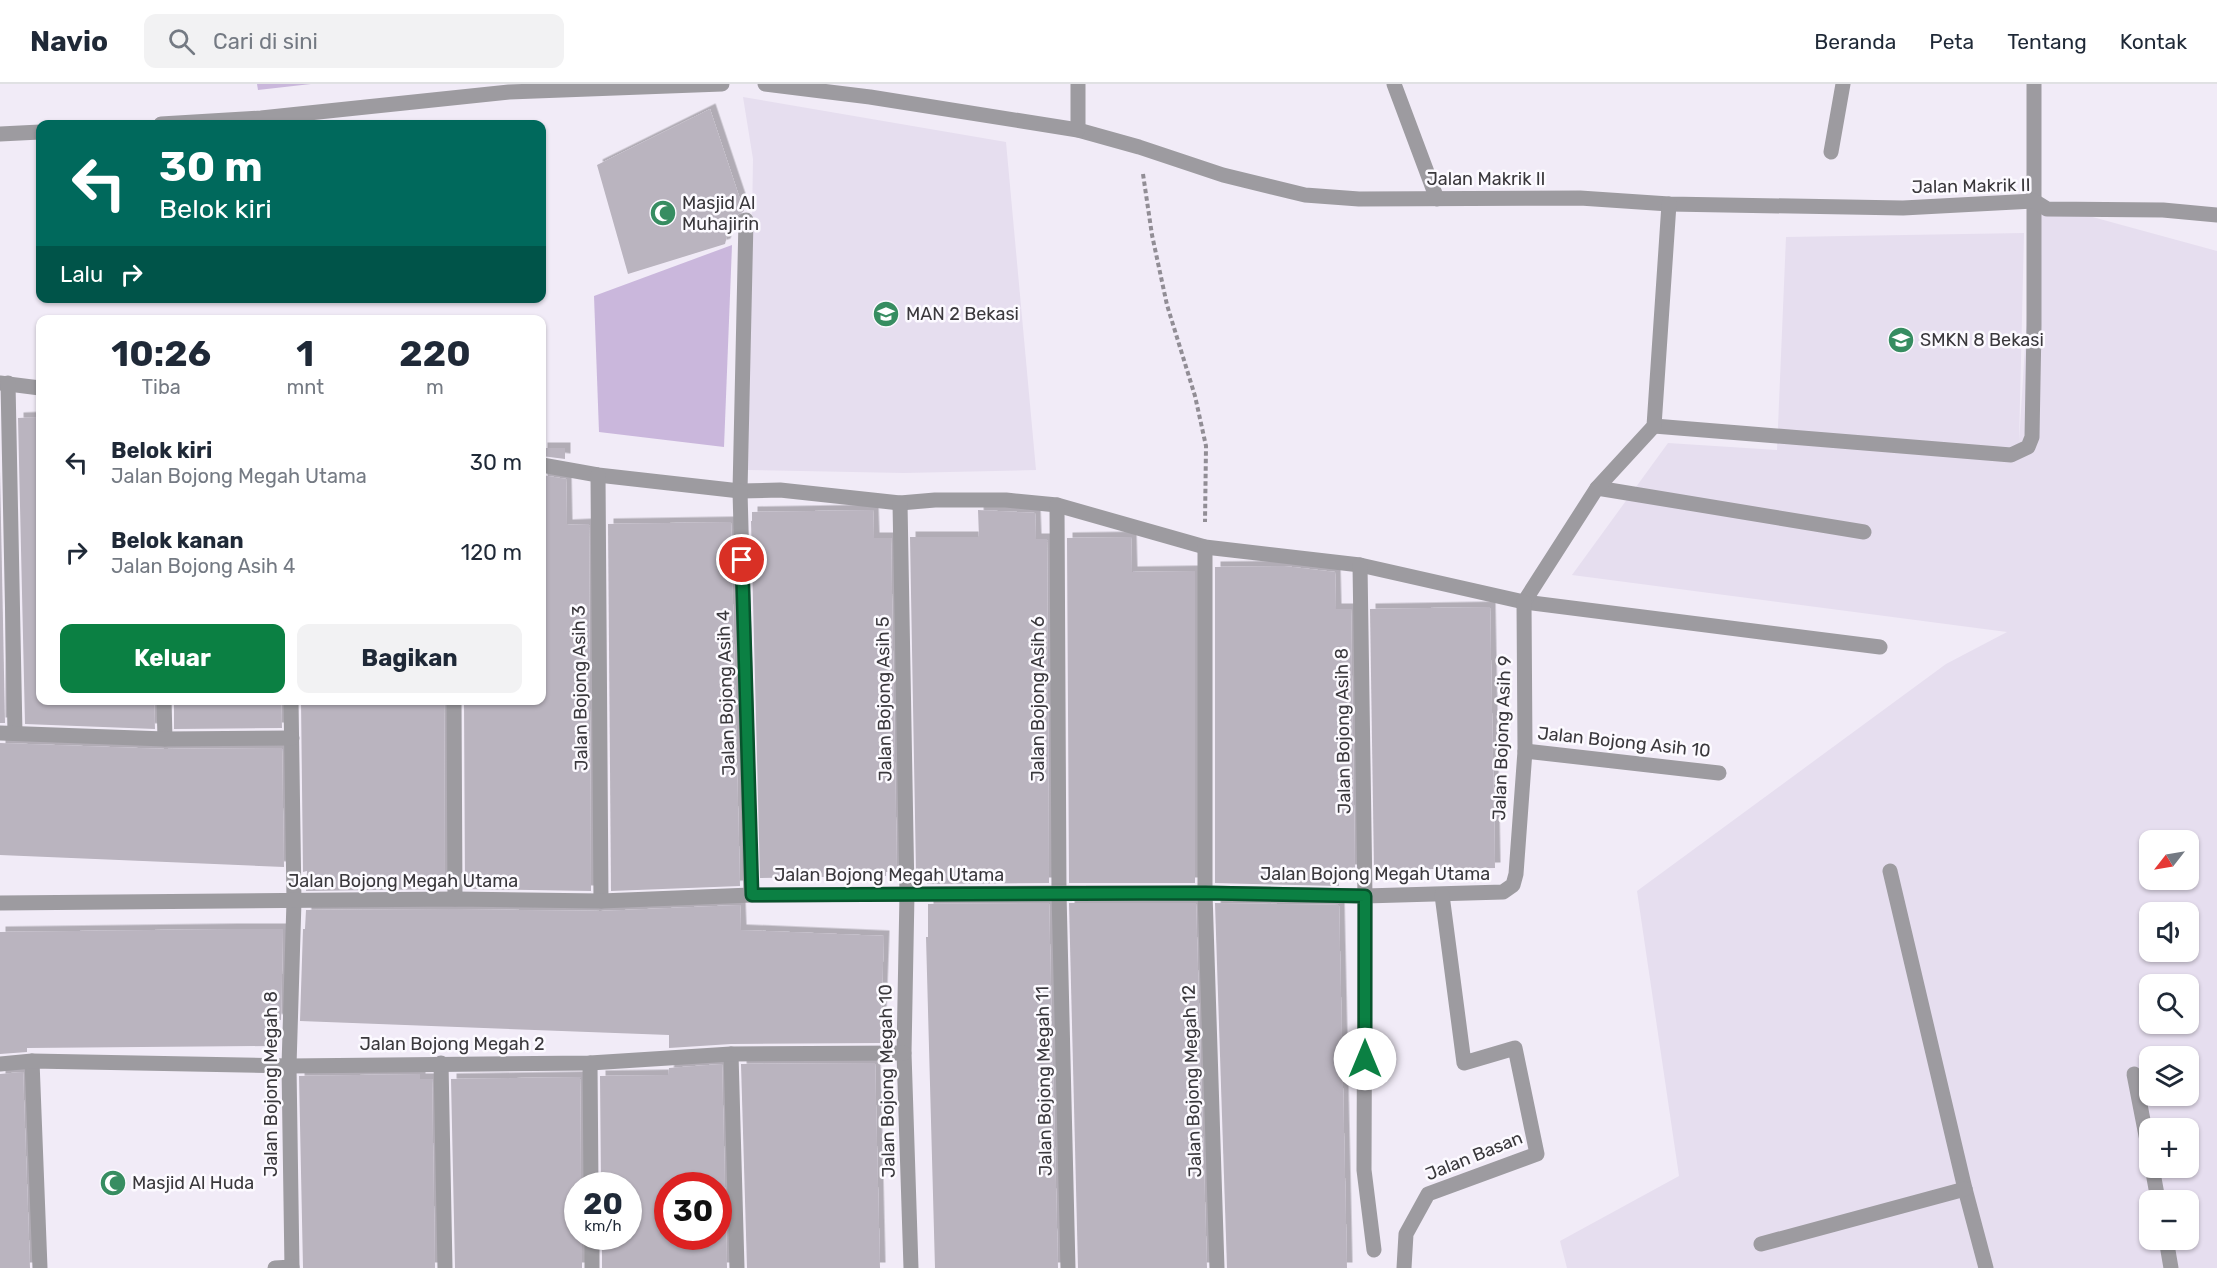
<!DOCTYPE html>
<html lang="id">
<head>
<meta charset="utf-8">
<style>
  :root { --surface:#fff; --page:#f2f2f3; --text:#1f2937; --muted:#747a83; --line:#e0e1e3; --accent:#0b8043 }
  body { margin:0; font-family:Rubik,sans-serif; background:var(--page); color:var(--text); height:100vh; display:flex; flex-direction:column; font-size:22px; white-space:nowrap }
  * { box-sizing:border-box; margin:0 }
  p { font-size:20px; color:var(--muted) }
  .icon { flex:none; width:33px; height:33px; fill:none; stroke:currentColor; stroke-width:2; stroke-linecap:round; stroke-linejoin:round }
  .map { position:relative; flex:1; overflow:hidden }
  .side { position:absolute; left:36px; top:231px; width:510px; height:390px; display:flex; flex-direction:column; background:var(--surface); border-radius:12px; box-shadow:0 2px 4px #0004 }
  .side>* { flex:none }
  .top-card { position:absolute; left:36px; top:36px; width:510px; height:183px; border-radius:12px; box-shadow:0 2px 4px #0004; background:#00695c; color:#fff; overflow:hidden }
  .needle { width:39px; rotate:239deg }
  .fabs { position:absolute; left:2139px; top:746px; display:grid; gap:12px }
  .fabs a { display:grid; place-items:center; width:60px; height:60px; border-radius:12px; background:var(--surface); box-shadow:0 2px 4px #0004; font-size:30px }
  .speed { position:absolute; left:564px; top:1088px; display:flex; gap:12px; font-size:30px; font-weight:700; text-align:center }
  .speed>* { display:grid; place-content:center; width:78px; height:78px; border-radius:50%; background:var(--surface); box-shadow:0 2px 4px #0004; line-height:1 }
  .speed small { font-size:15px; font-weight:400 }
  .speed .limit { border:9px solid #d22; background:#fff; color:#111 }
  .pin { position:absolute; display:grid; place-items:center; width:51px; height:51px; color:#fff; margin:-26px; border:3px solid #fff; border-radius:50%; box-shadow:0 2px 6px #0007 }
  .me { position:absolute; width:66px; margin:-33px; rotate:0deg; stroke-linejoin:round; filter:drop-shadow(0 0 4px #0008) }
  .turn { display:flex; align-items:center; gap:21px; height:126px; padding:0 24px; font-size:27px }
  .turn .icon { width:78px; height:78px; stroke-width:2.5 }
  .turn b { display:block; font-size:42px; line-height:51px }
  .then { display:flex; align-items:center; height:57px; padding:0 24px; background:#0003; gap:12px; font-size:22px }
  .eta { display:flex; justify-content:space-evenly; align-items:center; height:102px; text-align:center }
  .eta b { font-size:36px; font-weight:700; line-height:42px }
  .primary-button { display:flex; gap:12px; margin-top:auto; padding:12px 24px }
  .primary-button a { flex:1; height:69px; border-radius:12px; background:var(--accent); color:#fff; font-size:24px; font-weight:700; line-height:69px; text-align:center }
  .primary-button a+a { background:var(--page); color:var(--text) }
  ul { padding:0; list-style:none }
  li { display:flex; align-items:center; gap:18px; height:90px; padding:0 24px }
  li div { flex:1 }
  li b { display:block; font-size:22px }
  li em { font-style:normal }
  header { display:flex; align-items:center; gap:36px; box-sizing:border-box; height:84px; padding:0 30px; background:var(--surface); border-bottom:2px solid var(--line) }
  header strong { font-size:28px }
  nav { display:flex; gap:33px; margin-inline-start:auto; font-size:21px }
  .search { width:420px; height:54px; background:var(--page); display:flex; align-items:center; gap:15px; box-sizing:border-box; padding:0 21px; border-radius:12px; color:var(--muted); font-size:22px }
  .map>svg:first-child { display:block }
</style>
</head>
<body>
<header>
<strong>Navio</strong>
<div class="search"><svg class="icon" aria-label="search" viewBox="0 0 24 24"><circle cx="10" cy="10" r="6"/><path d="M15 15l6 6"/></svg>Cari di sini</div>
<nav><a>Beranda</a><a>Peta</a><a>Tentang</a><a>Kontak</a></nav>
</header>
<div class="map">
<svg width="2217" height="1184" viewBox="0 0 2217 1184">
  <defs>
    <filter id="shadow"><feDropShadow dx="5.5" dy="-5.5" stdDeviation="0" flood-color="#0004"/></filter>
  </defs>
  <rect width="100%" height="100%" fill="#f1ebf7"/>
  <!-- built -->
  <g fill="#e6deef" fill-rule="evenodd">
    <polygon points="743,13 1006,58 1036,386 904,389 748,386 753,75"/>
    <path d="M2034 117 2217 167V1184H1567L1560 1157 1679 1092 1637 807 1946 580 2007 548 1572 491 1668 359 1777 366 1786 153 2024 149 2019 359ZM2150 756H2188V795H2150ZM2150 828H2188V867H2150ZM2150 900H2188V939H2150ZM2150 972H2188V1011H2150ZM2150 1044H2188V1083H2150ZM2150 1116H2188V1155H2150Z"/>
  </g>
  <!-- green -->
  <g fill="#cab7dc">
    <polygon points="257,0 311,0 258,6"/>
    <polygon points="732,161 724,363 599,348 594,212"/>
  </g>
  <!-- building -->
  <g fill="#bab4bf" fill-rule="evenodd" filter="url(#shadow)">
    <polygon points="710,25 744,127 737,131 736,139 728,148 725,160 628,190 597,81"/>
    <polygon points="40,333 40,616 154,616 155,645 25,640 18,334"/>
    <polygon points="542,364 565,364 565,375 542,372"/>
    <polygon points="0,387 5,639 0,639"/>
    <polygon points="542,391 566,395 567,441 589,440 591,807 465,805 464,616 542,616"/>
    <polygon points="873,426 874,454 891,454 897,788 886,788 886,792 760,794 751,437 752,437 752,428"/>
    <polygon points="978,426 1035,429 1036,455 1047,455 1049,799 927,800 927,791 924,792 924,788 916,788 910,453 979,453"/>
    <polygon points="731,438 740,802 611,807 608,440"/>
    <polygon points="1131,453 1132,488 1195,487 1195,799 1069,799 1067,454"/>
    <polygon points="1284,482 1335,488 1336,525 1351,525 1355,786 1338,786 1339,802 1215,799 1215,483"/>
    <polygon points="1490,523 1495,784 1374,786 1370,525"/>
    <polygon points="174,616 281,616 282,644 174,645"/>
    <polygon points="301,616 444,616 445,805 306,807 307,787 303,788"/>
    <polygon points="0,659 165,665 282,664 284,783 0,771"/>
    <polygon points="1049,819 1058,1184 935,1184 926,853 928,853 928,820"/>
    <polygon points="1069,819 1196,819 1207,1184 1078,1184"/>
    <polygon points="1215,819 1339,821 1347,1184 1227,1184"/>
    <polygon points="740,821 741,846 884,852 880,959 731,960 669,964 669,951 300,937 303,845 305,845 306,826 455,825 601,827"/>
    <polygon points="232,845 283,845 281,936 271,935 271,962 27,964 27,968 0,970 0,848"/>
    <polygon points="875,979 880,1184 747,1184 741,980"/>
    <path d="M722 980 727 1184H602V1152H628V1101H601L600 992 668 991 669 984ZM668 1101H718V1152H668Z"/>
    <polygon points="23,988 30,1184 0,1184 0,990"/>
    <polygon points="420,990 420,995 432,995 435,1184 303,1184 299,992"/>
    <polygon points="580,993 581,1101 572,1101 573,1152 582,1152 582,1184 455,1184 451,995"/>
  </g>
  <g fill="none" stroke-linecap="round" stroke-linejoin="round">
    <!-- path -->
    <polyline stroke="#918d95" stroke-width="4" stroke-dasharray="4.5 3" stroke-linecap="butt" points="1143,90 1152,151 1167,221 1195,312 1206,362 1205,438"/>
    <!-- service -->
    <g stroke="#9d9ba0" stroke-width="15">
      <polyline points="1831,68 1843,0"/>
      <polyline points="1654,342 2011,371 2028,363 2032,353 2034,242 2034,0"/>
      <polyline points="740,407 746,136"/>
      <polyline points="1890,787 1965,1105 1986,1184"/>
      <polyline points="2134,990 2150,1072"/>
      <polyline points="2152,1083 2158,1116"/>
      <polyline points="2166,1155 2171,1184"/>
      <polyline points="1761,1160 1965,1105"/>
    </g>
    <!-- minor -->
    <g stroke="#9d9ba0" stroke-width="15">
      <polyline points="765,0 870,13 1078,46 1139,63 1223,91 1305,111 1359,115 1580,114 1669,120 1903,124 2034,117 2047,125 2163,126 2217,131"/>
      <polyline points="1394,0 1437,115"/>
      <polyline points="161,40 261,34 509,8 722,0"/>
      <polyline points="1078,46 1078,0"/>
      <polyline points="0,50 40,48"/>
      <polyline points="0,299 40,304"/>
      <polyline points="8,299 15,649"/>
      <polyline points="542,381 598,391 740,407 780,406 900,419 935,416 1006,416 1057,421 1205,463 1360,481 1524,518 1880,563"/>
      <polyline points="598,391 601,817"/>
      <polyline points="1597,404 1864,448"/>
      <polyline points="740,407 751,811"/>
      <polyline points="900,419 907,810 904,969 911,1184"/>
      <polyline points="1057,421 1059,809 1068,1184"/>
      <polyline points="1205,463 1205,809 1217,1184"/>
      <polyline points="1360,481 1365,812 1364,1086 1374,1166"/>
      <polyline points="1524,518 1597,404 1654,342 1669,120"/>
      <polyline points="164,616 165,655"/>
      <polyline points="291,616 294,817 289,982 292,1184"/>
      <polyline points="454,616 455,815"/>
      <polyline points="0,649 165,655 292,654"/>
      <polyline points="1525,667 1719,689"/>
      <polyline points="0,819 455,815 601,817 751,811 1059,809 1205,809 1365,812 1503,808 1513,801 1516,790 1525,667 1524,518"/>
      <polyline points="731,970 737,1184"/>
      <polyline points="32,977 40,1184"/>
      <polyline points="441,979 445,1184"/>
      <polyline points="590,979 591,1101"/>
      <polyline points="0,980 32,977 289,982 590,979 731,970 904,969"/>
      <polyline points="592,1152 592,1184"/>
      <polyline points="275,1184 292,1183"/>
      <polyline points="1404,1184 1406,1150 1428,1110 1537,1070 1515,964 1464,979 1442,811"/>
    </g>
  </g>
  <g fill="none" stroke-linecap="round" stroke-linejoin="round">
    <defs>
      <polyline id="route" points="742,476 752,811 1205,809 1365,812 1365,975"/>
    </defs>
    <!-- route casing -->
    <use href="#route" stroke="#07532c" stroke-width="15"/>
    <!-- route -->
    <use href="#route" stroke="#0b8043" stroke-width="10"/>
  </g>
  <!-- icons -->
  <defs>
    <symbol id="mosque-disc" viewBox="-11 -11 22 22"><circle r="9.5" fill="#378d61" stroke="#fcfaff"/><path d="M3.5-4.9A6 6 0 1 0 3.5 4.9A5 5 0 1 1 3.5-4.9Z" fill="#fff"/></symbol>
    <symbol id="school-disc" viewBox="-11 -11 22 22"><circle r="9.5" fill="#378d61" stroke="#fcfaff"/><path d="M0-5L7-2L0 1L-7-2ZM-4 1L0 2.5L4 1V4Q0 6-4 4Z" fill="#fff"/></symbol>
  </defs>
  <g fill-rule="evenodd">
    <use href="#mosque-disc" x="648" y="114" width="30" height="30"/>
    <use href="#school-disc" x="871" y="215" width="30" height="30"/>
    <use href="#school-disc" x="1886" y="241" width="30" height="30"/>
    <use href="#mosque-disc" x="98" y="1084" width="30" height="30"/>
  </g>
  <g text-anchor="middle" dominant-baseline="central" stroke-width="5" stroke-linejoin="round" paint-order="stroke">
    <!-- street labels -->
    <g font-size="18" fill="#3a383c" stroke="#fcfaff">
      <text x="1486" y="95">Jalan Makrik II</text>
      <text transform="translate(1971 102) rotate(-1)">Jalan Makrik II</text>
      <text transform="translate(580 604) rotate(-91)">Jalan Bojong Asih 3</text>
      <text transform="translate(726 609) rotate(-92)">Jalan Bojong Asih 4</text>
      <text transform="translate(884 615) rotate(-91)">Jalan Bojong Asih 5</text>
      <text transform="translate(1038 615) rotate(-90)">Jalan Bojong Asih 6</text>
      <text transform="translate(1343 647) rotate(-91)">Jalan Bojong Asih 8</text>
      <text transform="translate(1502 654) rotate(-88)">Jalan Bojong Asih 9</text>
      <text transform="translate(1624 658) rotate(6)">Jalan Bojong Asih 10</text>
      <text x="1375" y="790">Jalan Bojong Megah Utama</text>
      <text x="889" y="791">Jalan Bojong Megah Utama</text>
      <text x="403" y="797">Jalan Bojong Megah Utama</text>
      <text x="452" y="960">Jalan Bojong Megah 2</text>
      <text transform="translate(887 997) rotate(-91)">Jalan Bojong Megah 10</text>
      <text transform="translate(1044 997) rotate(-91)">Jalan Bojong Megah 11</text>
      <text transform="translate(1192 997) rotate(-92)">Jalan Bojong Megah 12</text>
      <text transform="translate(271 1000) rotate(-90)">Jalan Bojong Megah 8</text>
      <text transform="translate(1474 1072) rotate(-22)">Jalan Basan</text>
    </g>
    <!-- poi labels -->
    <g font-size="18" fill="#3a383c" stroke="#fcfaff" text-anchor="start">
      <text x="682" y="119">Masjid Al<tspan x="682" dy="21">Muhajirin</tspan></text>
      <text x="906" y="230">MAN 2 Bekasi</text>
      <text x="1920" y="256">SMKN 8 Bekasi</text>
      <text x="132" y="1099">Masjid Al Huda</text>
    </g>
  </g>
</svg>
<div class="fabs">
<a><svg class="needle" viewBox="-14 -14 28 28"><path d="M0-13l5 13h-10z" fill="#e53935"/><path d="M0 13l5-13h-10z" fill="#747a83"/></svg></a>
<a><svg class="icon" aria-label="sound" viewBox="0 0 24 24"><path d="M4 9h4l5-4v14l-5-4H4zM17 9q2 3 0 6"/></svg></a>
<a><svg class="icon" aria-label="search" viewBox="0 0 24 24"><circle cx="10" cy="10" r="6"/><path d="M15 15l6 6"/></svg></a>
<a><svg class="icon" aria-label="layers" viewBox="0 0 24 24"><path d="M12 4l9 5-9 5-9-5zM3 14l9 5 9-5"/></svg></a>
<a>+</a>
<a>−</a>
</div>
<div class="speed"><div>20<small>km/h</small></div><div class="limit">30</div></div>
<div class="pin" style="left:742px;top:476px;background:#d93025"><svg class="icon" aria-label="arrive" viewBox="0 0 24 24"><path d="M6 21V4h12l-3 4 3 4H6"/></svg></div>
<svg class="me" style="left:1365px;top:975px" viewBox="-20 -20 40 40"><circle r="19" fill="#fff"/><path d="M0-13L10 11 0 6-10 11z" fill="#0b8043"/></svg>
<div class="top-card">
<div class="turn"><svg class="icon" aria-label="left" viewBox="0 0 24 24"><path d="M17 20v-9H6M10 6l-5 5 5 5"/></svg><div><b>30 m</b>Belok kiri</div></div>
<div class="then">Lalu<svg class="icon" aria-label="right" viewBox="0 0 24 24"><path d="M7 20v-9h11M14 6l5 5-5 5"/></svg></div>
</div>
<section class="side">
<div class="eta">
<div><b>10:26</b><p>Tiba</p></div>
<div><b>1</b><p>mnt</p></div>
<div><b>220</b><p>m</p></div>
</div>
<ul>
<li><svg class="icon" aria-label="left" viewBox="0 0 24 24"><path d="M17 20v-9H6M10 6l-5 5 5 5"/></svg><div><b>Belok kiri</b><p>Jalan Bojong Megah Utama</p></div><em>30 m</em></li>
<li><svg class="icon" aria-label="right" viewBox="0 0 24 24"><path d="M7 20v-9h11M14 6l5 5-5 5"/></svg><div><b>Belok kanan</b><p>Jalan Bojong Asih 4</p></div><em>120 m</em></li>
</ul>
<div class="primary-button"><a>Keluar</a><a>Bagikan</a></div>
</section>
</div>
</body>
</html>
